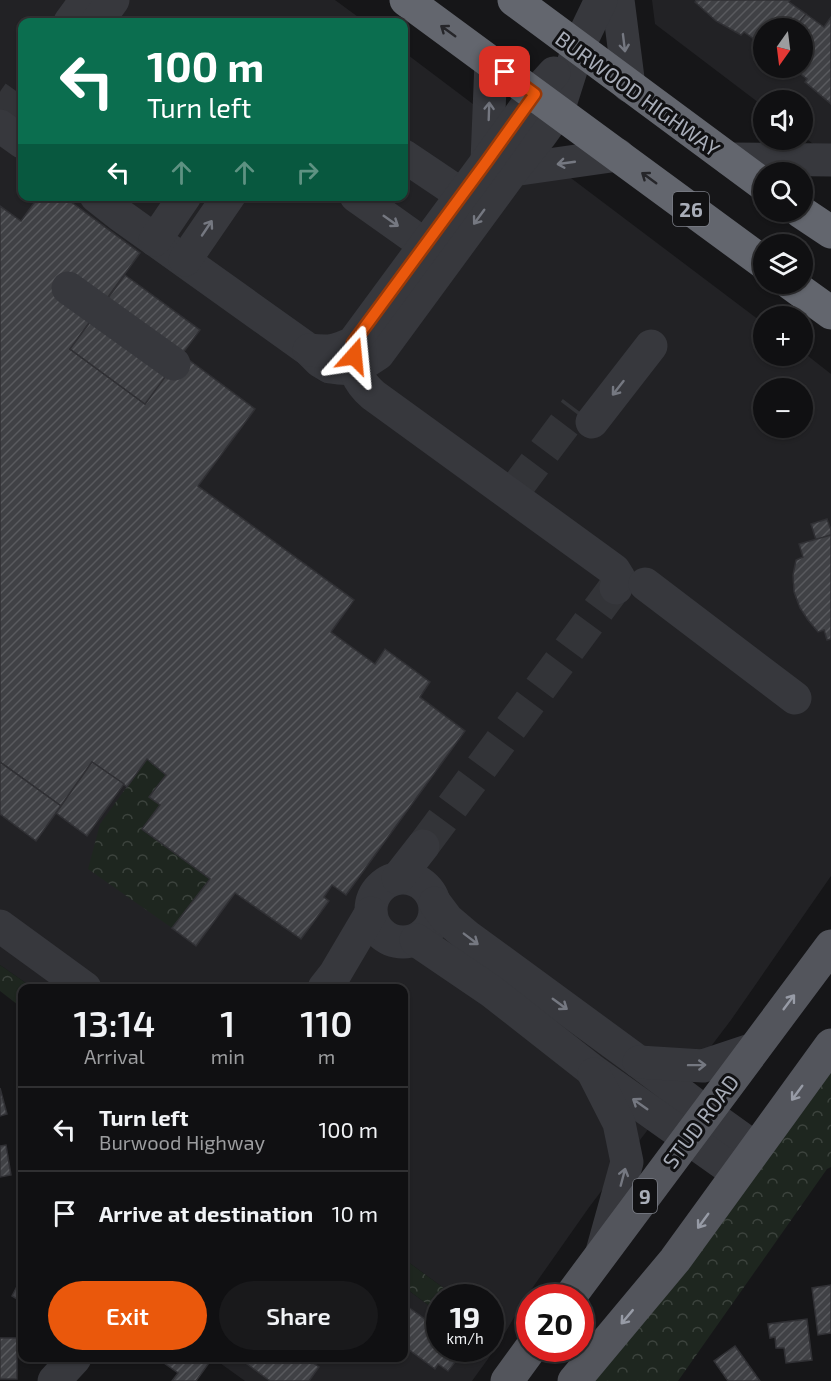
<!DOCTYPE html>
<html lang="en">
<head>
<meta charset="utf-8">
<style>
  :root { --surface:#101012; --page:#19191b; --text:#f1f3f6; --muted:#9c9d9f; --line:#303032; --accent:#ea580c }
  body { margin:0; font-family:"Exo 2",sans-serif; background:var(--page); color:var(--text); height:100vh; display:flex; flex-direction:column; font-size:22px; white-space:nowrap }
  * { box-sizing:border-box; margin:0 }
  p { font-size:20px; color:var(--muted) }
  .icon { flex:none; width:33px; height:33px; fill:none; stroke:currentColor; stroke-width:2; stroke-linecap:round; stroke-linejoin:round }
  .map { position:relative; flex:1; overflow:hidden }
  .details { position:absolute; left:18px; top:984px; width:390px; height:378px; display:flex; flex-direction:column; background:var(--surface); border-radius:12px; box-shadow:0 2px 4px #0004,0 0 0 2px var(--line) }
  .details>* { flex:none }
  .banner { position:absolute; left:18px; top:18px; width:390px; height:183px; border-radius:12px; box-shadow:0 2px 4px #0004,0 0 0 2px var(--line); background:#0b6e4f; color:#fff; overflow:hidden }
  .needle { width:39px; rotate:194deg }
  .tools { position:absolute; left:753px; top:18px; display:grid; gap:12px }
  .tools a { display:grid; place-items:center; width:60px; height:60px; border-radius:50%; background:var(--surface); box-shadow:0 2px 4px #0004,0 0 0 2px var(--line); font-size:30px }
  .speed { position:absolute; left:426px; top:1284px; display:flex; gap:12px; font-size:30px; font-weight:700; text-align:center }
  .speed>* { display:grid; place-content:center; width:78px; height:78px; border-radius:50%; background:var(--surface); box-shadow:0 2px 4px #0004,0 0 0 2px var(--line); line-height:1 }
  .speed small { font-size:15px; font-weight:400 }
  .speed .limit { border:9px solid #d22; background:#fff; color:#111 }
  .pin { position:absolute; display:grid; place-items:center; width:51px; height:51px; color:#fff; margin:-26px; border-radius:12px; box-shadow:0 3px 9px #0006 }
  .me { position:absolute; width:66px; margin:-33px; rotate:18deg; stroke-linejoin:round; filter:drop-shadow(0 0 4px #0008) }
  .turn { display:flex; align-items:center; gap:21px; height:126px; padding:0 30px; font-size:27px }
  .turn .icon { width:78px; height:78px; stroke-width:2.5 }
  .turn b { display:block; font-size:42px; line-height:51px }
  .lanes { display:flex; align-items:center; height:57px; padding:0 30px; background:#0003; justify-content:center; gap:30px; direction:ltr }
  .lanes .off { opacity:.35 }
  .eta { display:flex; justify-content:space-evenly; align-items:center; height:102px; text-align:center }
  .eta b { font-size:36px; font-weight:600; line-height:42px }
  .primary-button { display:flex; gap:12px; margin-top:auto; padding:12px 30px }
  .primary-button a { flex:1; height:69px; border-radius:36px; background:var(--accent); color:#fff; font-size:24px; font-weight:600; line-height:69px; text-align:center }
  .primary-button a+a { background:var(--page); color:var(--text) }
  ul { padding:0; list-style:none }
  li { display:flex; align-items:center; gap:18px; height:84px; padding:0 30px; border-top:2px solid var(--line) }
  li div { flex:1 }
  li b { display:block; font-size:22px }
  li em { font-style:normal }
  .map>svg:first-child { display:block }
</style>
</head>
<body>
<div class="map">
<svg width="831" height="1381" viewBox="0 0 831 1381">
  <defs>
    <pattern id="park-crowns" width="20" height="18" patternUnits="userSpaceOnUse" patternTransform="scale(1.5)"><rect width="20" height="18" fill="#1e261f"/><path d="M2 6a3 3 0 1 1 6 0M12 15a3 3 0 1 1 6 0" fill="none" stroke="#3c433d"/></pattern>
    <pattern id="building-hatch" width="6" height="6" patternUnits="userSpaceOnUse" patternTransform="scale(1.5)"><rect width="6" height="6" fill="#404145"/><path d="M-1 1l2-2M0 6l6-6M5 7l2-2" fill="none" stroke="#595a5e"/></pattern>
  </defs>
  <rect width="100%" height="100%" fill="#161618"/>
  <!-- built -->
  <g fill="#222225" fill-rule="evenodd">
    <path d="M0 0H335L365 22H22V196H404V52L763 323 764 356H802L803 352 831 374V876L731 1020 590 1206 526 1297 505 1333 491 1323 490 1298 456 1297 404 1259V988H33L0 965ZM764 388H802V428H764Z"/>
    <path d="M652 0H831V158L803 136 802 100H764L763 106 655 24ZM764 28H802V68H764Z"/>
    <polygon points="404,1287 439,1313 440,1348 488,1349 493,1352 472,1381 245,1381 213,1358 404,1358"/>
  </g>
  <!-- park -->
  <g fill="url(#park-crowns)">
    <polygon points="147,759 166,775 149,796 160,805 142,830 210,879 172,928 88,869 100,824"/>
    <polygon points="0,965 33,988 22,988 22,1008 0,991"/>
    <polygon points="831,1044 831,1167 827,1169 678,1381 574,1381"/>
    <polygon points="404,1259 456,1297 440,1298 439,1313 404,1287"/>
  </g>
  <!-- building -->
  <g fill="url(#building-hatch)" stroke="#303034" stroke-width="1.5">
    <polygon points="696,0 790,0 789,2 806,14 795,28 782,28 773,22 768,28 764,28 764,35 758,42 744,32 741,35 716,21 695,2"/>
    <polygon points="806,14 824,27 831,17 831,104 805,82 807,79 794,69 795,68 802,68 802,59 811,49 802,43 802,28 795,28"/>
    <polygon points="39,196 63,196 140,253 70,349 145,404 181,354 255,409 198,486 354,600 331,632 375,664 385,649 430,682 420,697 465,731 346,895 332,885 324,897 329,901 301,939 235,893 196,946 172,928 210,879 142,829 160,805 149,797 166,775 147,759 127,787 92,762 61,806 0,762 0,206 21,221"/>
    <polygon points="125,275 200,330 145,404 70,349"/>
    <polygon points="827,519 831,530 831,535 816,540 811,524"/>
    <polygon points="831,535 831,639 827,640 824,630 818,632 808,620 800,608 794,592 793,575 796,560 803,557 799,544"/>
    <polygon points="0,762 61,806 36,841 0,814"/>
    <polygon points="92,762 124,784 87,836 56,813"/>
    <polygon points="0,1088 7,1114 0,1116"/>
    <polygon points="6,1145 11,1175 0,1177 0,1146"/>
    <polygon points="22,1277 22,1302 12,1296"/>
    <polygon points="831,1285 831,1333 818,1335 812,1288"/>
    <polygon points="404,1304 440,1330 440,1348 465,1349 448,1371 438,1364 435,1369 404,1346"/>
    <polygon points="807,1319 812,1360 786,1363 784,1348 776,1348 775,1337 770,1338 768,1324"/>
    <rect x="0" y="1338" width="17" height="41"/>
    <polygon points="735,1346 760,1381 728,1381 714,1361"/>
    <polygon points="157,1358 208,1358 211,1360 196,1381 172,1381 178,1373"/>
    <polygon points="239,1358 306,1358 319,1367 309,1381 270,1381"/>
  </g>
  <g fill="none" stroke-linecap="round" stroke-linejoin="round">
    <!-- minor-tunnel -->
    <g stroke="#333438" stroke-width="33" stroke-dasharray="33 16" stroke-linecap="butt">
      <polyline points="0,120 22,89"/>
      <polyline points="515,490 576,409"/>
      <polyline points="423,846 627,571"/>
    </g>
    <!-- minor -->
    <g stroke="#37383d" stroke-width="33">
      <polyline points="618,0 629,86"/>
      <polyline points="70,22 86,0"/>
      <polyline points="97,22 113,0"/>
      <polyline points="0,126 22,142"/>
      <polyline points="404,156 462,195"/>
      <polyline points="729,159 831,160"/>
      <polyline points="487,161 491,62"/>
      <polyline points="513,170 618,155"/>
      <polyline points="96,196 120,215 309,350 320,361 330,367 338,368 355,369 378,354 513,170 540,136 558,111 578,48 601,0"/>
      <polyline points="356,196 425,245"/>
      <polyline points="155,240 185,196"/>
      <polyline points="185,260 229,196"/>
      <polyline points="68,288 174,364"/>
      <path d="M353 348C355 370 355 379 373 395L614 570 619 578 616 588"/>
      <path d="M309 350C329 352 334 352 353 343L487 161 535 94 554 73"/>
      <polyline points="592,422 651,346"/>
      <polyline points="645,584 795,698"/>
      <circle cx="403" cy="910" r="32"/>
      <polyline points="398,878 423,846"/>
      <polyline points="435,903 447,919 467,936 639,1062 706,1113 755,1148"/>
      <polyline points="0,926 85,988"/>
      <polyline points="416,940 491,991 593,1071 737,1173"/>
      <polyline points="324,988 335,974 371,913"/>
      <polyline points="639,1062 703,1066 754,1049"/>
      <polyline points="594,1074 619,1123 627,1162 602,1252"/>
      <polyline points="54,1381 75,1358"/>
    </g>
    <!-- major -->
    <g stroke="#53555c" stroke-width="33">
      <polyline points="569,1298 831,946"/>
      <polyline points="507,1381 531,1348"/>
      <polyline points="574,1381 675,1260 831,1045"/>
    </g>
    <!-- highway -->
    <g stroke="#63666e" stroke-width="33">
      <polyline points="406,0 764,263"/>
      <polyline points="514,0 764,185"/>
      <polyline points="801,212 831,232"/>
      <polyline points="791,284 831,313"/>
    </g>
  </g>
  <!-- one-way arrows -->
  <defs><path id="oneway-shaft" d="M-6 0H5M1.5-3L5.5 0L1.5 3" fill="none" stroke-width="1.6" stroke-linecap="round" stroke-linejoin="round" transform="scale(1.5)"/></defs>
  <g stroke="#26262a">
    <use href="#oneway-shaft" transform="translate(448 31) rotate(-144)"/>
    <use href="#oneway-shaft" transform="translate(649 178) rotate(-144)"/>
  </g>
  <g stroke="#757881">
    <use href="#oneway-shaft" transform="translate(624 43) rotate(83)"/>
    <use href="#oneway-shaft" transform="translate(489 111) rotate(-88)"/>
    <use href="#oneway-shaft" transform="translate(566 163) rotate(172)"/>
    <use href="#oneway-shaft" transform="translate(479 217) rotate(126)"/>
    <use href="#oneway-shaft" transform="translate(391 221) rotate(35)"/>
    <use href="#oneway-shaft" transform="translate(207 228) rotate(-56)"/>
    <use href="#oneway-shaft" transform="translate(618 388) rotate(128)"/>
    <use href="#oneway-shaft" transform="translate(471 939) rotate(37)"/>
    <use href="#oneway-shaft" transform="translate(560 1004) rotate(36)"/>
    <use href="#oneway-shaft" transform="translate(697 1065) rotate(-1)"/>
    <use href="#oneway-shaft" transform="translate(640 1104) rotate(-145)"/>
    <use href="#oneway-shaft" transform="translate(623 1177) rotate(-75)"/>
  </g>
  <g stroke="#979ba6">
    <use href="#oneway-shaft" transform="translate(789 1002) rotate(-53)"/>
    <use href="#oneway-shaft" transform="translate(797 1093) rotate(126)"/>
    <use href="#oneway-shaft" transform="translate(703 1221) rotate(126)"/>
    <use href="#oneway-shaft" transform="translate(627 1317) rotate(130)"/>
  </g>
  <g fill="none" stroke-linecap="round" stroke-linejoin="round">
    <defs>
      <polyline id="route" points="354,356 353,343 487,161 535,94 505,72"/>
    </defs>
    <!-- route casing -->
    <use href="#route" stroke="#983908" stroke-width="15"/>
    <!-- route -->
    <use href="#route" stroke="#ea580c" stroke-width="10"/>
  </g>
  <g text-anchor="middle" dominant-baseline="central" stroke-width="6" stroke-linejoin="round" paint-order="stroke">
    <!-- shield labels -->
    <g fill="#111113" stroke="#7b7e86" stroke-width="1.5">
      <rect x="673" y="192" width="36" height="34" rx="4.5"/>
      <rect x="633" y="1179" width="24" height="34" rx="4.5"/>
    </g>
    <g font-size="20" font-weight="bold" fill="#a8adb8">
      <text x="691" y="209">26</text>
      <text x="645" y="1196">9</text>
    </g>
    <!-- street labels -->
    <g font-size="21" fill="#a8adb8" stroke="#111113">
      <text transform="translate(638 93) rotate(36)">BURWOOD HIGHWAY</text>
      <text transform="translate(700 1121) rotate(-53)">STUD ROAD</text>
    </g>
  </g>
</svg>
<div class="tools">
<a><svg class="needle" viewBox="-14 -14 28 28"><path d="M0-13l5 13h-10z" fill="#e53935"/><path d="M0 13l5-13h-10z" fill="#9c9d9f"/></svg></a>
<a><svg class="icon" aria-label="sound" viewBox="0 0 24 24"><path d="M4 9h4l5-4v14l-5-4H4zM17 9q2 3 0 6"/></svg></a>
<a><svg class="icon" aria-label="search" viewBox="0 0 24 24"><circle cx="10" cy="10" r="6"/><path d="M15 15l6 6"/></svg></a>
<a><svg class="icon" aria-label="layers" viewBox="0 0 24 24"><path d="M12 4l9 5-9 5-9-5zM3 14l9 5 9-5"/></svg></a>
<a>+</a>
<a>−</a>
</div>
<div class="speed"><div>19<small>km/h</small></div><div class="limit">20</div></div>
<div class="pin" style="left:505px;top:72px;background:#d93025"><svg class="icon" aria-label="arrive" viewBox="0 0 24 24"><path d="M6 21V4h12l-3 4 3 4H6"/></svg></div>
<svg class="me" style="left:354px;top:356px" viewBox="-20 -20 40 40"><path d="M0-17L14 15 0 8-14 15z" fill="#ea580c" stroke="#fff" stroke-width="4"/></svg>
<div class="banner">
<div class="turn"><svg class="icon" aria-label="left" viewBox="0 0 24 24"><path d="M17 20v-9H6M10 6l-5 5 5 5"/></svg><div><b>100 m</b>Turn left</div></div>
<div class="lanes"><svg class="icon" aria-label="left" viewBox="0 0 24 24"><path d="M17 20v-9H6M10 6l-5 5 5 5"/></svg><svg class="icon off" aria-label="ahead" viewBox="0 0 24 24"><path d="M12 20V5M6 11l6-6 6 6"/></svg><svg class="icon off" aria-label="ahead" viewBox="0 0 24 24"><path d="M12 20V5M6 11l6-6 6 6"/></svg><svg class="icon off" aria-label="right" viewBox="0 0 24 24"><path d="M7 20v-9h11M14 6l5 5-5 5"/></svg></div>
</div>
<section class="details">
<div class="eta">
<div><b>13:14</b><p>Arrival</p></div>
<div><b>1</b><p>min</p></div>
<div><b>110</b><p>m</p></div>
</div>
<ul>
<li><svg class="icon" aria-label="left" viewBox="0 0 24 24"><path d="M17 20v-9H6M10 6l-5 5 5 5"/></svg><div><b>Turn left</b><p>Burwood Highway</p></div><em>100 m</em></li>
<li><svg class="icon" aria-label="arrive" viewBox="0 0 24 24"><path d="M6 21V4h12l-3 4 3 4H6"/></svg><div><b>Arrive at destination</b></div><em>10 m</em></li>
</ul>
<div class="primary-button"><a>Exit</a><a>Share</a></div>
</section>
</div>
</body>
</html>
